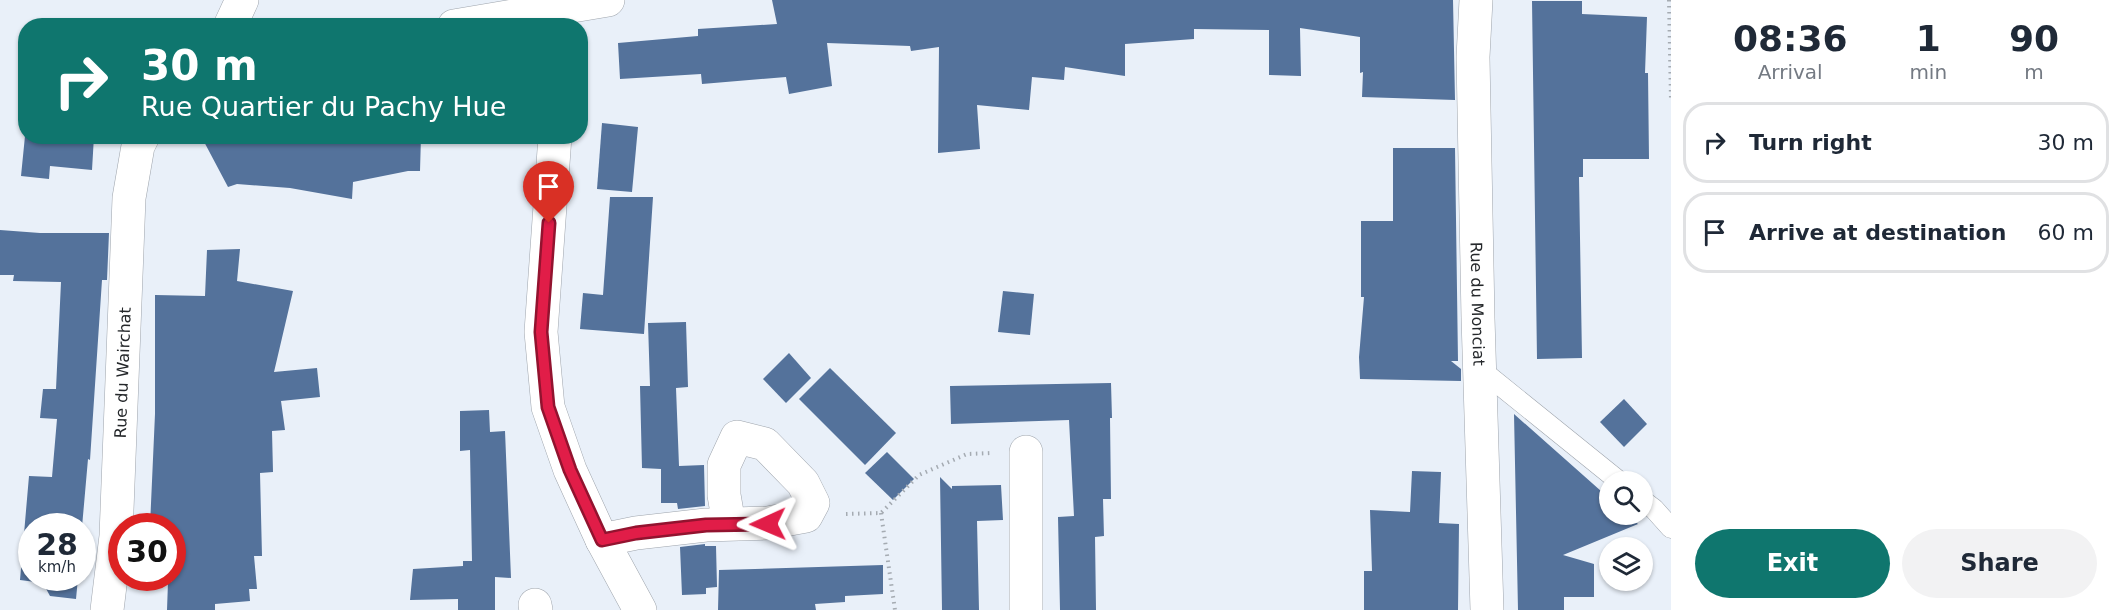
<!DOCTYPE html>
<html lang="en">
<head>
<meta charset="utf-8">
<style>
  :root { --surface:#fff; --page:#f2f2f3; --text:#1f2937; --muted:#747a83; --line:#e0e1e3; --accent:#0f766e }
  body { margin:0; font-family:"DejaVu Sans",sans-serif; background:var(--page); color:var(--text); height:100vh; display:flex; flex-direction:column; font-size:22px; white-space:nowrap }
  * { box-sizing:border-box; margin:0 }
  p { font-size:20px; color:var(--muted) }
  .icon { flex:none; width:33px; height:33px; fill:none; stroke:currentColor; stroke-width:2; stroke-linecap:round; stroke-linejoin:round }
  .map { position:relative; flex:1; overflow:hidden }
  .side { display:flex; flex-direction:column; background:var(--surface); width:450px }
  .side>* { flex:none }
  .hud { position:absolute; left:18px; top:18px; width:570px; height:126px; border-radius:24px; box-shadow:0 2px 4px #0004; background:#0f766e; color:#fff; overflow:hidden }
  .fabs { position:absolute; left:1599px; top:471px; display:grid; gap:12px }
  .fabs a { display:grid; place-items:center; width:54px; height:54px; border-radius:50%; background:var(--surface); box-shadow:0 2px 4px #0004; font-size:30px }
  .speed { position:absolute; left:18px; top:513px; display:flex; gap:12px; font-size:30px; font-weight:700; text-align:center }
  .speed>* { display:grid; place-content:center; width:78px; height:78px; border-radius:50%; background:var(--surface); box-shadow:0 2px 4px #0004; line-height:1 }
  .speed small { font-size:15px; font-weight:400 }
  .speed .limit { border:9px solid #d22; background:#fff; color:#111 }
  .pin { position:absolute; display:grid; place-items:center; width:51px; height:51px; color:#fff; margin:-62px -26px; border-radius:50% 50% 50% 0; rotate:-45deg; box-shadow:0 0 6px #0007 }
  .pin .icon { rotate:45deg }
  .me { position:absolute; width:66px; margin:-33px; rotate:269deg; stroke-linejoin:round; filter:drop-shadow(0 0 4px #0008) }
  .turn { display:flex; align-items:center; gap:21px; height:126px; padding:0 24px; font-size:27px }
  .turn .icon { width:78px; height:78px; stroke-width:2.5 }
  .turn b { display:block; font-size:42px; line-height:51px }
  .eta { display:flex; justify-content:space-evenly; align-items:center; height:102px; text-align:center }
  .eta b { font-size:36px; font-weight:700; line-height:42px }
  .button { display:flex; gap:12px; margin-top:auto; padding:12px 24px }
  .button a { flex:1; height:69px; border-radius:36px; background:var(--accent); color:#fff; font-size:24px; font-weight:700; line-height:69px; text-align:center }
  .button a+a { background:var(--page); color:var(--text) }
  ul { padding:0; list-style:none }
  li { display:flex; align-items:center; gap:18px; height:81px; margin:0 12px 9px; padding:0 12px; border:3px solid var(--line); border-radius:24px }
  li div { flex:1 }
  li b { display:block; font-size:22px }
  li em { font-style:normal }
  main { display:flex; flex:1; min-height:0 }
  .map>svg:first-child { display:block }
</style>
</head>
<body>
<main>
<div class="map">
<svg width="1671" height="610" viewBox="0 0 1671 610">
  <rect width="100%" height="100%" fill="#e9f0f9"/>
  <!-- building -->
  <g fill="#54729b">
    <polygon points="772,0 1453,0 1455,100 1362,97 1363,72 1360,73 1360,37 1300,28 1301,76 1269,75 1269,30 1194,29 1194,39 1125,44 1125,76 1065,67 1064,80 1032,77 1029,110 977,105 980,149 938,153 939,47 911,51 910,46 827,43 832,86 789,94 786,77 702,84 701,74 620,79 618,43 698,36 698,29 777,24"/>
    <polygon points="1532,1 1582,1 1582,14 1647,17 1645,73 1648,73 1649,159 1583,159 1583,177 1579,177 1582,358 1537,359"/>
    <polygon points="602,123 638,127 632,192 597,189"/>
    <polygon points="25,136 94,136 92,170 50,166 49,179 21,176"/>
    <polygon points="201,136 288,136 287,141 310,136 421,136 420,171 408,171 353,182 352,199 290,188 237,184 228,187"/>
    <polygon points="1393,148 1455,148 1458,361 1451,361 1461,369 1461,381 1360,379 1359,357 1364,297 1361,297 1361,221 1393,221"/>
    <polygon points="610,197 653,197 644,334 580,329 583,293 603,295"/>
    <polygon points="0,230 40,233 109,233 107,280 102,280 90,460 88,459 82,527 32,526 32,578 78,578 76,599 50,596 43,583 20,580 29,476 52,477 57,419 40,418 43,389 56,389 61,282 13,281 14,275 0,275"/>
    <polygon points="240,249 237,281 293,291 274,372 317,368 320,397 281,401 285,430 272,431 273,472 260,473 262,556 254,556 257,589 249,589 250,601 215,604 215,610 167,610 168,582 172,582 172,526 150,526 155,414 155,295 205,296 207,250"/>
    <polygon points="1003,291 1034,294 1030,335 998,332"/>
    <polygon points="686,322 688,387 676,388 679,466 704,465 705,506 678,509 677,503 661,503 661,469 642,468 640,386 650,386 648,323"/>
    <polygon points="789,353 811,378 786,403 763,379"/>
    <polygon points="830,368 896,433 865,465 799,399"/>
    <polygon points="1111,383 1112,418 1110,418 1111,499 1103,499 1104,536 1095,537 1096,610 1060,610 1058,517 1074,516 1069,420 951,424 950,386"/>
    <polygon points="1624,399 1647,424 1624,447 1600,422"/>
    <polygon points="489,410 490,432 505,431 511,578 495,577 495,610 458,610 458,599 410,600 413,569 463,566 463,561 472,561 470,450 460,451 460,411"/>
    <polygon points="1514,414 1610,499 1610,514 1627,514 1638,524 1563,555 1594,564 1594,597 1564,597 1564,610 1518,610"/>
    <polygon points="887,452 914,479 893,500 865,473"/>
    <polygon points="1412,471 1441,472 1439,523 1459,524 1458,610 1364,610 1364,571 1372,571 1370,510 1410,512"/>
    <polygon points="940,477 952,489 952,486 1001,485 1003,520 977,521 979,610 942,610"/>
    <polygon points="705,544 705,546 716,546 717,587 706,588 706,594 682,595 680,547"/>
    <polygon points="883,565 883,594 845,596 845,602 815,604 816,610 718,610 719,570"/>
  </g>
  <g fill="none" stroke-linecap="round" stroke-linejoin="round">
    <defs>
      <g id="service">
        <polyline points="1480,369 1620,482"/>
        <polyline points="1642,500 1654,509 1671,528"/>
      </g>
      <g id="minor">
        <path id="s1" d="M1476 0 1473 57 1478 318 1487 610"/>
        <polyline points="230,26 242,0"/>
        <polyline points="454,26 608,0"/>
        <polyline points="555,136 541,332 548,407 570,470 602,540 640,610"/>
        <polyline points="1026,452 1026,610"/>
        <polyline points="602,540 636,533 706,525 768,523 806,516 813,503 803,483 765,444 737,437 724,465 724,495 729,524"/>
        <polyline points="535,605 536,610"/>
        <path id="s2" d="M107 610 116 536 129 198 138 146 143 136"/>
      </g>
    </defs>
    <!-- service casing -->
    <use href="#service" stroke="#9ea4ac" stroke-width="21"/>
    <!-- minor casing -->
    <use href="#minor" stroke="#9ea4ac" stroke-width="34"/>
    <!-- path -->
    <g stroke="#a5abb2" stroke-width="4" stroke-dasharray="1.5 4.5" stroke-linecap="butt">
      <polyline points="1669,0 1671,100"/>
      <polyline points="881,513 895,610"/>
      <polyline points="846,514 881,513 919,475 967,454 992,453"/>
    </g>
    <!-- service -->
    <use href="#service" stroke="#fff" stroke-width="20"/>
    <!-- minor -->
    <use href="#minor" stroke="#fff" stroke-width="33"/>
  </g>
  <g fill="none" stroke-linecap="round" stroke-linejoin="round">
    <defs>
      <polyline id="route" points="549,223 541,332 548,407 570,470 602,540 636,533 706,525 768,524"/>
    </defs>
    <!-- route casing -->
    <use href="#route" stroke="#92132f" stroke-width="15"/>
    <!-- route -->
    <use href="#route" stroke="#e11d48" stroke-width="10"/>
  </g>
  <g text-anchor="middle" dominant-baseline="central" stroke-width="4.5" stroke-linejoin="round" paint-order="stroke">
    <!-- street labels -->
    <g font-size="16" fill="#25282b" stroke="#fff">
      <text stroke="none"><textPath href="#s1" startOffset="304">Rue du Monciat</textPath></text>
      <text stroke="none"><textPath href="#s2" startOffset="238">Rue du Wairchat</textPath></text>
    </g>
  </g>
</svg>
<div class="fabs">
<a><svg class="icon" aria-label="search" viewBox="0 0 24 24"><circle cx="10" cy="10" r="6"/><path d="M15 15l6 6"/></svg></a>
<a><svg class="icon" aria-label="layers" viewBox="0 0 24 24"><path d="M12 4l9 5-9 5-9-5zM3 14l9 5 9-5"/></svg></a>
</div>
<div class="speed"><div>28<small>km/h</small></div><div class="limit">30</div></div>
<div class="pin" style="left:549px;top:223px;background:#d93025"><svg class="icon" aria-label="arrive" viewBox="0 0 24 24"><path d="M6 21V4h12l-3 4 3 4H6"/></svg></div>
<svg class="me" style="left:768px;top:524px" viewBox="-20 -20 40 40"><path d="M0-17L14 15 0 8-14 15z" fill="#e11d48" stroke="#fff" stroke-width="4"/></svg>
<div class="hud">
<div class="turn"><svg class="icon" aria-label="right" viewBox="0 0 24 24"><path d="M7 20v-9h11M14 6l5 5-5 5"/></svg><div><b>30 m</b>Rue Quartier du Pachy Hue</div></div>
</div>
</div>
<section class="side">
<div class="eta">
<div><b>08:36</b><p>Arrival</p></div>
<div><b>1</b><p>min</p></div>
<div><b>90</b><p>m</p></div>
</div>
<ul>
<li><svg class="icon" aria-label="right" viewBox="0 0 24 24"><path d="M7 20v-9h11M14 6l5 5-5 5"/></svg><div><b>Turn right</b></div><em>30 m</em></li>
<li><svg class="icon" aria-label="arrive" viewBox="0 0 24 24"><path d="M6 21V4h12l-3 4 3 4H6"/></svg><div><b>Arrive at destination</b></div><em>60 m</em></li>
</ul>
<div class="button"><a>Exit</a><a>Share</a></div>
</section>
</main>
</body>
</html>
